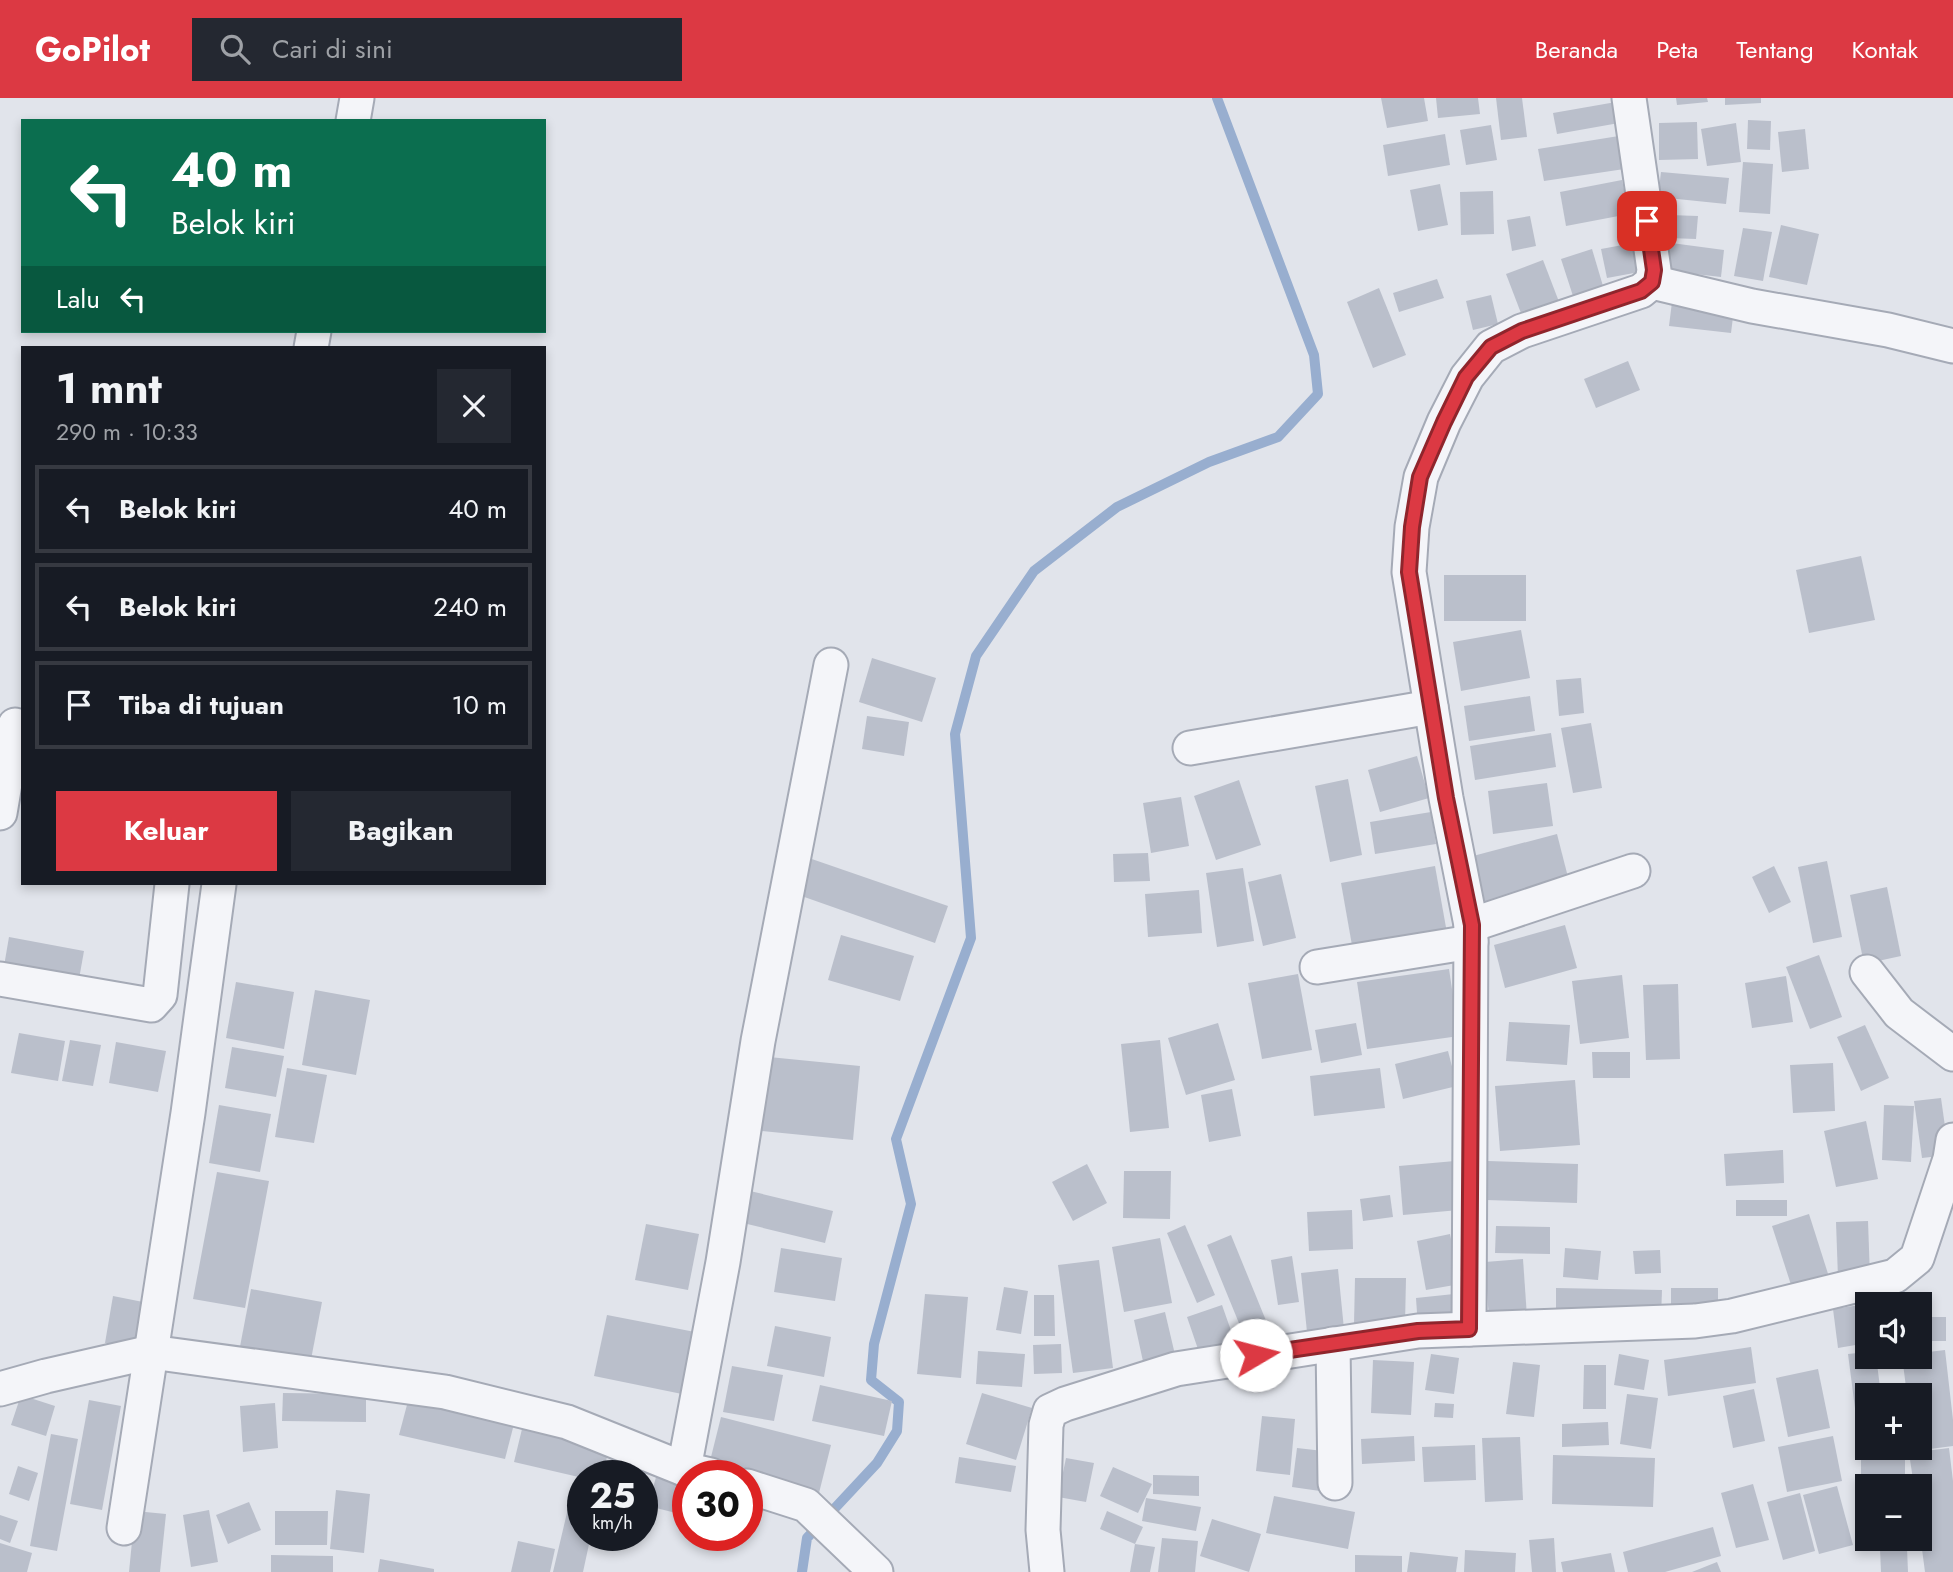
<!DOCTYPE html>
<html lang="id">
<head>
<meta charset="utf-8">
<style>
  :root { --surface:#171b24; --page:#242831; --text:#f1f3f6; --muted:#9ea1a6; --line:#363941; --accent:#dc3943 }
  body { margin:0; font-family:Jost,sans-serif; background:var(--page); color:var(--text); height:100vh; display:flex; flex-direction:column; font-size:26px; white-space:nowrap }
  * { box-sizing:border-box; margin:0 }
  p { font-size:23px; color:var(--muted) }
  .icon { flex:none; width:38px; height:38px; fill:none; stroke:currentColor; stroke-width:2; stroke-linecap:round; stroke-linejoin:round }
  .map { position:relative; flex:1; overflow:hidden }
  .details { position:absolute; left:21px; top:248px; width:525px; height:539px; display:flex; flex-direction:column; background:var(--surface); border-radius:0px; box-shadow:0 4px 10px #0003 }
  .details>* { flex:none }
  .guide { position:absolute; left:21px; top:21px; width:525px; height:214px; border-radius:0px; box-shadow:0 4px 10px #0003; background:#0b6e4f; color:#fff; overflow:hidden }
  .fabs { position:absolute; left:1855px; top:1194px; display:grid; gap:14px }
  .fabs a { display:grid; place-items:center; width:77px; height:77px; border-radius:0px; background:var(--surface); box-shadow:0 4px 10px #0003; font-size:35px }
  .speed { position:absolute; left:567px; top:1362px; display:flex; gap:14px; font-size:35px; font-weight:700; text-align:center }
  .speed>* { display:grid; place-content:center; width:91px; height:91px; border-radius:50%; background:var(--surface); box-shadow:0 4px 10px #0003; line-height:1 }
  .speed small { font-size:18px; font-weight:400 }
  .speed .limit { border:10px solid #d22; background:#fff; color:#111 }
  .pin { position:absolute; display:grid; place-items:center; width:60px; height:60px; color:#fff; margin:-30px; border-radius:14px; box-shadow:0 4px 10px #0006 }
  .me { position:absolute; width:77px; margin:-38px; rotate:82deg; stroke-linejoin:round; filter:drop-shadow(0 0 5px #0008) }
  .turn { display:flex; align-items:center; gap:24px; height:147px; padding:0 35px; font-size:32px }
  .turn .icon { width:91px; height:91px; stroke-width:2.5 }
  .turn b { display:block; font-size:49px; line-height:60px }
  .then { display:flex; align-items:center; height:66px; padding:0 35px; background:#0003; gap:14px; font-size:26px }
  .round { display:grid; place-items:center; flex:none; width:74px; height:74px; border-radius:0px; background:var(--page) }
  .headline { display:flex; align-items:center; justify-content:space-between; height:119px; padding:0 35px }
  h1 { font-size:42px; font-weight:700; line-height:52px }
  .primary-button { display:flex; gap:14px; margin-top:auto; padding:14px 35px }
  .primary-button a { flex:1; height:80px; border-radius:0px; background:var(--accent); color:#fff; font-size:28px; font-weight:700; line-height:80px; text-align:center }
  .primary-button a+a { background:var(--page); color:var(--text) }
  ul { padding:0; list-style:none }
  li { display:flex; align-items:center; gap:21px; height:88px; margin:0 14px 10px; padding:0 21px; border:4px solid var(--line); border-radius:0px }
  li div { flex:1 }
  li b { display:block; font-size:26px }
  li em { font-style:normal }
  header { display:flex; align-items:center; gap:42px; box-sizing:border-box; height:98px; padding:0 35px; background:var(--accent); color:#fff }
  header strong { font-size:33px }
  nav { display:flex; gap:38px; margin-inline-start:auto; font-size:24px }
  .search { width:490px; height:63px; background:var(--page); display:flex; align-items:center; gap:18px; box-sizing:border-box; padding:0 24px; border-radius:0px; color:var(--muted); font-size:26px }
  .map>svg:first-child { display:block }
</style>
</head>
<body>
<header>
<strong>GoPilot</strong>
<div class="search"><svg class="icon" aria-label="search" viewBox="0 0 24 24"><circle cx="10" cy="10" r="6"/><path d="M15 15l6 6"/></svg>Cari di sini</div>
<nav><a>Beranda</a><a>Peta</a><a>Tentang</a><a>Kontak</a></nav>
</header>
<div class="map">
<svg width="1953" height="1474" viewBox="0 0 1953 1474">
  <rect width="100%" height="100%" fill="#e1e4eb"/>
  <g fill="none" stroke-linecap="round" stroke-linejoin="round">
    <!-- stream -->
    <polyline stroke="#98aecf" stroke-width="10" points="802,1474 807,1440 877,1365 897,1333 899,1304 871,1282 874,1246 911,1106 896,1041 971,840 955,636 976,558 1034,473 1117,409 1209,364 1278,339 1318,296 1314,257 1217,0"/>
  </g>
  <!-- building -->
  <g fill="#babfcb">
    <polygon points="1381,0 1424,0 1428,23 1387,30"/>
    <polygon points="1436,0 1478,0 1480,16 1438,20"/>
    <polygon points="1496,0 1522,0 1527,39 1501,42"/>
    <polygon points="1676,0 1707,0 1708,4 1677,7"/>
    <polygon points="1725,0 1761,0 1761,5 1725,7"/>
    <polygon points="1616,4 1619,25 1557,36 1553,15"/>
    <polygon points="1748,22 1771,23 1770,52 1747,51"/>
    <polygon points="1697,24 1698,61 1659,62 1659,25"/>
    <polygon points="1736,25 1741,64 1707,68 1701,31"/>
    <polygon points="1491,27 1497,62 1466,67 1460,32"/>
    <polygon points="1805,31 1809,71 1782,74 1778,34"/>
    <polygon points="1445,36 1450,67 1388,78 1383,47"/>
    <polygon points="1625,37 1631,70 1544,83 1538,51"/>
    <polygon points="1743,64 1773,66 1770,116 1739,114"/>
    <polygon points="1661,74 1729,80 1726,106 1658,99"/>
    <polygon points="1622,82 1629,116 1566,128 1560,94"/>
    <polygon points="1440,86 1448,127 1418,133 1410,92"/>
    <polygon points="1493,93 1494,136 1461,137 1460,94"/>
    <polygon points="1669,117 1698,118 1696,141 1668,140"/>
    <polygon points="1530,118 1536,148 1512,153 1507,122"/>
    <polygon points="1781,127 1819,136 1807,187 1769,179"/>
    <polygon points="1743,130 1772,134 1763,183 1734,178"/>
    <polygon points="1639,144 1645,173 1607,180 1601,151"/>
    <polygon points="1664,144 1724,152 1721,179 1660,172"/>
    <polygon points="1592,151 1603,188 1573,198 1561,161"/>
    <polygon points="1543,162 1561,209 1524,223 1506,176"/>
    <polygon points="1437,181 1444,200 1399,214 1393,195"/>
    <polygon points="1379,190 1406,257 1373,270 1347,204"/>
    <polygon points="1491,197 1498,226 1473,232 1466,203"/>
    <polygon points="1672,204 1734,211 1731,235 1669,228"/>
    <polygon points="1628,263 1640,292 1596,310 1584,281"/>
    <polygon points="1861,458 1875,522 1809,535 1796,472"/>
    <rect x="1444" y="477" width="82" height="46"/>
    <polygon points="1521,532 1530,580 1461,593 1453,544"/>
    <polygon points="872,560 936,580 922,624 859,604"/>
    <polygon points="1581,580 1584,615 1559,618 1556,582"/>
    <polygon points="1530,598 1535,633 1469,643 1464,608"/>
    <polygon points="867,618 909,624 904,658 862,651"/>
    <polygon points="1591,625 1602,690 1573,695 1561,630"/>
    <polygon points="1551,635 1556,669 1475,682 1470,648"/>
    <polygon points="1417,658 1429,700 1380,714 1368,672"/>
    <polygon points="1348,681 1362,757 1330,764 1315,688"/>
    <polygon points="1239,682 1261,747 1216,762 1194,698"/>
    <polygon points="1547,685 1553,728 1493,736 1488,693"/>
    <polygon points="1181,699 1189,748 1151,755 1143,705"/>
    <polygon points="1431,714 1436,746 1375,756 1370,724"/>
    <polygon points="1557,736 1570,787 1486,809 1473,758"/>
    <polygon points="1148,755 1150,783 1114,784 1113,756"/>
    <polygon points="806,759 948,808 935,845 793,795"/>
    <polygon points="1827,763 1842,839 1813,845 1798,769"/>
    <polygon points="1435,768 1447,835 1353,853 1341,785"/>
    <polygon points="1774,768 1791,804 1769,815 1752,779"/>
    <polygon points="1243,770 1254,843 1217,849 1206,775"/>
    <polygon points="1281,776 1296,840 1263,848 1248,784"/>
    <polygon points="1887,789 1901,858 1864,866 1850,797"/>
    <polygon points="1199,792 1202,835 1148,839 1145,796"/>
    <polygon points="1565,827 1577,870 1505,890 1494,847"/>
    <polygon points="841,837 914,858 900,903 828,882"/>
    <polygon points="9,839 84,853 79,881 4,868"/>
    <polygon points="1819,857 1842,919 1810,931 1786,869"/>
    <polygon points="1449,871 1459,938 1367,951 1357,884"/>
    <polygon points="1298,876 1312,952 1262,961 1248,885"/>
    <polygon points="1622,877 1629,940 1580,946 1572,883"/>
    <polygon points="1786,878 1793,924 1752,930 1745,885"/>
    <polygon points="236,884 294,894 284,951 226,940"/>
    <polygon points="1678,886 1680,961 1646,962 1643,887"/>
    <polygon points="315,892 370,902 356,977 302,967"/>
    <polygon points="1509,924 1570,927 1567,967 1506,963"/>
    <polygon points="1218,925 1235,982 1186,997 1168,940"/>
    <polygon points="1356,925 1362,957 1321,965 1315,932"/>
    <polygon points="1865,927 1889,980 1861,993 1837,939"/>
    <polygon points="19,935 65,943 58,983 11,975"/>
    <polygon points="70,942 101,947 93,988 62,983"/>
    <polygon points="1160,942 1169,1030 1130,1034 1121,946"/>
    <polygon points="116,944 166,953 158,994 109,985"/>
    <polygon points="232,949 284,958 276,999 225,990"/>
    <polygon points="1448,953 1457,988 1403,1001 1395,966"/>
    <polygon points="1592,954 1630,954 1630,980 1593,980"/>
    <polygon points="769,959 860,968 853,1042 761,1033"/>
    <polygon points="1833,965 1835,1013 1793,1015 1790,967"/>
    <polygon points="287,970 327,977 314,1045 275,1039"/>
    <polygon points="1380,970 1385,1010 1314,1018 1310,978"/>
    <polygon points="1575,982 1580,1047 1500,1053 1495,988"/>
    <polygon points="1232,991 1241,1038 1209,1044 1201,997"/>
    <polygon points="1941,1000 1949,1057 1922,1060 1914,1003"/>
    <polygon points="219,1007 271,1016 260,1074 209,1065"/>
    <polygon points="1884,1007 1914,1008 1911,1064 1882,1062"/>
    <polygon points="1866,1023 1878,1081 1836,1089 1824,1033"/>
    <polygon points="1783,1052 1784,1085 1726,1088 1724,1056"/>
    <polygon points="1455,1063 1459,1112 1403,1117 1399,1068"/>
    <polygon points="1488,1063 1578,1066 1577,1105 1486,1102"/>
    <polygon points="1087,1066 1107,1105 1073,1123 1052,1084"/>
    <polygon points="1124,1073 1171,1073 1170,1121 1123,1120"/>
    <polygon points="217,1074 269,1083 245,1210 193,1201"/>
    <polygon points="750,1093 833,1113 825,1145 743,1125"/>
    <polygon points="1390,1097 1393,1119 1363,1123 1360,1101"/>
    <rect x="1736" y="1102" width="51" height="16"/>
    <polygon points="1352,1112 1353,1151 1309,1153 1307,1114"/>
    <polygon points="1809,1116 1830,1182 1793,1193 1772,1128"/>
    <polygon points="1868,1123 1870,1179 1838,1180 1836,1124"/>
    <polygon points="646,1126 699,1136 688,1192 635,1182"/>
    <polygon points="1185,1127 1215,1197 1197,1205 1167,1135"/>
    <polygon points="1496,1128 1550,1129 1550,1156 1495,1155"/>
    <polygon points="1450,1136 1460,1186 1426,1192 1417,1143"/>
    <polygon points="1231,1137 1267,1225 1243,1235 1207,1147"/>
    <polygon points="1160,1140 1172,1205 1124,1214 1112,1149"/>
    <polygon points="781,1150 842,1160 835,1203 774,1194"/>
    <polygon points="1565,1150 1601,1153 1598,1182 1563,1179"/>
    <polygon points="1660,1152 1661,1175 1635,1176 1633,1153"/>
    <polygon points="1292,1158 1299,1204 1278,1207 1271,1162"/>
    <polygon points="1523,1161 1527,1219 1489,1221 1485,1164"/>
    <polygon points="1099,1162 1113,1270 1073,1275 1058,1167"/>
    <polygon points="1338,1171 1344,1231 1307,1234 1301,1175"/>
    <polygon points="1355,1180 1406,1180 1405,1226 1354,1226"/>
    <polygon points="1004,1189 1028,1193 1021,1236 996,1232"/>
    <polygon points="1556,1190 1662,1192 1661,1220 1556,1217"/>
    <polygon points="1671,1190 1718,1190 1718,1215 1671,1216"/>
    <polygon points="251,1191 322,1204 309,1272 238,1259"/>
    <polygon points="925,1196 968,1199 961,1280 917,1276"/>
    <polygon points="1454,1196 1458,1225 1418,1230 1416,1200"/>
    <polygon points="1034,1197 1054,1197 1055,1238 1034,1238"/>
    <polygon points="113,1198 148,1205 139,1251 105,1245"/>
    <polygon points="1867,1206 1867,1245 1838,1250 1833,1211"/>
    <polygon points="1222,1207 1235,1244 1200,1257 1187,1219"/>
    <polygon points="1165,1214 1176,1261 1144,1268 1134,1222"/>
    <polygon points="607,1217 695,1234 682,1296 594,1278"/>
    <rect x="1920" y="1219" width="26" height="24"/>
    <polygon points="775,1228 831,1239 824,1279 767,1268"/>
    <polygon points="1061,1246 1062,1275 1034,1276 1033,1247"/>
    <polygon points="1751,1249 1756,1285 1668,1298 1664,1262"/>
    <polygon points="1945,1252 1953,1322 1953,1348 1914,1353 1913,1349 1920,1349 1920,1297 1907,1297 1902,1258 1920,1258 1920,1255"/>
    <polygon points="978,1253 1025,1256 1022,1289 976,1286"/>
    <polygon points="1867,1254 1867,1258 1876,1258 1881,1297 1867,1297 1867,1316 1856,1318 1848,1256"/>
    <polygon points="1431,1256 1459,1260 1454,1296 1425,1292"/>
    <polygon points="1619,1256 1649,1262 1644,1292 1614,1287"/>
    <polygon points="1373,1262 1414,1264 1411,1317 1371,1315"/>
    <polygon points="1513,1264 1540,1267 1534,1319 1506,1316"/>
    <polygon points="1584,1267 1606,1267 1606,1311 1583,1311"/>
    <polygon points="732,1268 783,1277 774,1323 723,1314"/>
    <polygon points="1818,1271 1830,1330 1788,1339 1776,1280"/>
    <polygon points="820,1287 892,1303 884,1338 812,1323"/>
    <polygon points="1754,1291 1765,1343 1733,1350 1723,1298"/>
    <polygon points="283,1295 366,1296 366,1324 282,1323"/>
    <polygon points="982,1295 1032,1310 1016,1362 966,1346"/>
    <polygon points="1627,1296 1658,1300 1651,1351 1620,1346"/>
    <polygon points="21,1297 55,1308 46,1338 11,1327"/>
    <polygon points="89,1302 121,1308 102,1412 70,1406"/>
    <polygon points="408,1303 514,1326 505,1361 399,1337"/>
    <polygon points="275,1305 278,1350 243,1354 240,1308"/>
    <polygon points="1435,1305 1454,1306 1453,1320 1434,1319"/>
    <polygon points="1262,1318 1295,1321 1290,1377 1256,1373"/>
    <polygon points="721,1319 831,1347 819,1395 709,1367"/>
    <polygon points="1608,1324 1609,1347 1562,1349 1562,1326"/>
    <polygon points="522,1331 609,1350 603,1377 583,1377 583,1380 514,1364"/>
    <polygon points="51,1336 78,1341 57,1453 30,1448"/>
    <polygon points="1414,1338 1415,1363 1362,1366 1361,1341"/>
    <polygon points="1833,1338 1842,1383 1787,1394 1778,1349"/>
    <polygon points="1520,1339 1523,1402 1485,1404 1482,1340"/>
    <polygon points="1475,1347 1476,1382 1424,1384 1422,1349"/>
    <polygon points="1861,1349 1905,1349 1905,1388 1867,1388 1867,1394 1861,1394"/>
    <polygon points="1297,1350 1332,1354 1327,1394 1292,1389"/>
    <polygon points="1949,1350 1953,1383 1953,1474 1925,1474 1920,1436 1920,1388 1914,1388 1909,1355"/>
    <polygon points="1553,1357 1655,1360 1653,1409 1552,1406"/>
    <polygon points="959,1359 1016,1368 1011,1394 955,1385"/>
    <polygon points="1066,1360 1094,1365 1086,1404 1058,1399"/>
    <polygon points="18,1368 38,1375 29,1403 9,1396"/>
    <polygon points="1113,1369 1152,1386 1138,1415 1100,1398"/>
    <polygon points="658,1372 688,1380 688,1418 648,1408"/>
    <polygon points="1153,1377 1199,1378 1199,1398 1153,1396"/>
    <polygon points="574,1385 583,1387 583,1437 591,1437 583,1474 553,1474"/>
    <polygon points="1753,1386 1769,1442 1736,1450 1721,1395"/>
    <polygon points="1837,1388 1853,1447 1819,1456 1803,1397"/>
    <polygon points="336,1392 370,1396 364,1455 330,1451"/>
    <polygon points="1800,1395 1815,1453 1783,1462 1767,1404"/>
    <polygon points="1274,1398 1355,1414 1348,1451 1266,1435"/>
    <polygon points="1146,1400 1201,1409 1196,1433 1142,1423"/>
    <polygon points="249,1404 261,1432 228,1446 216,1417"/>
    <polygon points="209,1412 218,1464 191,1469 183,1417"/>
    <polygon points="135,1413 166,1416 160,1474 129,1474"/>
    <polygon points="275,1413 328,1413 327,1447 275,1447"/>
    <polygon points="1107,1413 1143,1429 1135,1446 1100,1431"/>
    <polygon points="0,1417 18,1423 10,1445 0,1441"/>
    <polygon points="1867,1417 1867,1440 1881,1441 1864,1445 1858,1420"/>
    <polygon points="1212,1421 1261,1436 1249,1474 1200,1458"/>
    <polygon points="1713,1429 1721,1458 1665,1474 1628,1474 1623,1454"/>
    <polygon points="1162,1440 1198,1443 1195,1474 1158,1474"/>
    <polygon points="1554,1440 1556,1474 1532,1474 1529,1442"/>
    <polygon points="518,1443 555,1451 550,1474 511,1474"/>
    <polygon points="0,1445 32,1455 27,1474 0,1474"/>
    <polygon points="1135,1446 1155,1449 1150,1474 1130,1474"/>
    <polygon points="1907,1450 1908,1474 1881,1474 1880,1451"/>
    <polygon points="1465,1452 1516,1455 1515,1474 1464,1474"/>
    <polygon points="1410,1454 1458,1459 1456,1474 1407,1474"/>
    <polygon points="1611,1455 1615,1474 1563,1474 1561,1464"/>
    <polygon points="271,1457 333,1458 333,1474 271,1474"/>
    <polygon points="1355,1457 1402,1458 1402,1474 1355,1474"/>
    <polygon points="380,1461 434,1471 434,1474 378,1474"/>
    <polygon points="1717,1464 1721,1474 1692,1474"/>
  </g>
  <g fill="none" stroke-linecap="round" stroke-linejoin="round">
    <defs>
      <g id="minor">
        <polyline points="353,23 357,0"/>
        <polyline points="1652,184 1752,208 1888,232 1953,248"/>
        <polyline points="311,250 314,233"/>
        <polyline points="1190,650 1431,609"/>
        <polyline points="0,715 15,627"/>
        <polyline points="1471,827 1633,773"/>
        <polyline points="1317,869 1471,844"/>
        <polyline points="1867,874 1899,915 1953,956"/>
        <polyline points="0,881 151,907 160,897 172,786"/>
        <polyline points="1469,1231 1471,827 1446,700 1409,474 1412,429 1421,379 1444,324 1467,279 1491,249 1522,233 1641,193 1652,184 1654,172 1629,0"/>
        <polyline points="1333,1246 1335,1385"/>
        <polyline points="0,1291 46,1278 151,1254 445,1294 567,1324 684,1371 711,1377"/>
        <polyline points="684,1371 723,1164 758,943 831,567"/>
        <polyline points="747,1388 806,1407 876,1474"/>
        <polyline points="124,1430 188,1015 219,786"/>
        <polyline points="1047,1474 1043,1432 1046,1327 1050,1313 1065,1306 1176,1271 1418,1233 1695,1223 1732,1218 1895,1178 1917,1160 1950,1061 1953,1042"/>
      </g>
    </defs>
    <!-- minor casing -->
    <use href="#minor" stroke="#a5aab6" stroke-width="37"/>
    <!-- minor -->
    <use href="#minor" stroke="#f4f5f9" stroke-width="33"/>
  </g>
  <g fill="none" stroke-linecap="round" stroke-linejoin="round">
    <defs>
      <polyline id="route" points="1256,1257 1418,1233 1469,1231 1472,827 1446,700 1409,474 1412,429 1420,379 1444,324 1466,279 1491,249 1522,233 1641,193 1652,184 1654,172 1647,123"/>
    </defs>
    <!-- route casing -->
    <use href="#route" stroke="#8f252c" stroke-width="18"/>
    <!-- route -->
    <use href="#route" stroke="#dc3943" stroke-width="12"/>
  </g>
</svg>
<div class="fabs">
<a><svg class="icon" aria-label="sound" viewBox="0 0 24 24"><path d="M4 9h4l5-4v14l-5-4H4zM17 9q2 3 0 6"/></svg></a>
<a>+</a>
<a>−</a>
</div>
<div class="speed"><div>25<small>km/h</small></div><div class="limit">30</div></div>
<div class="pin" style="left:1647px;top:123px;background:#d93025"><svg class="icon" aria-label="arrive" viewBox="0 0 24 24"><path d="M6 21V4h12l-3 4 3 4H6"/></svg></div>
<svg class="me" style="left:1256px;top:1257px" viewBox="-20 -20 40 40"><circle r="19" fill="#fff"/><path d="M0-13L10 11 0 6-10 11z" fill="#dc3943"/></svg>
<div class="guide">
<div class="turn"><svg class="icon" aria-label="left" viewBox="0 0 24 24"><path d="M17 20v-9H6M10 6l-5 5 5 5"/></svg><div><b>40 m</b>Belok kiri</div></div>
<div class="then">Lalu<svg class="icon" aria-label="left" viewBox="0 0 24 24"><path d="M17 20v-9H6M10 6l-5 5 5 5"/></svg></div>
</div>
<section class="details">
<div class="headline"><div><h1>1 mnt</h1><p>290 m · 10:33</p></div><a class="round"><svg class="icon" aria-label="close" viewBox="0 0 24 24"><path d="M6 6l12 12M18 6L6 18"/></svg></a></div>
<ul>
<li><svg class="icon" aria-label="left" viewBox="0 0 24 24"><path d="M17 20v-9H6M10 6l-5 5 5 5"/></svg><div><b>Belok kiri</b></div><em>40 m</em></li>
<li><svg class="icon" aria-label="left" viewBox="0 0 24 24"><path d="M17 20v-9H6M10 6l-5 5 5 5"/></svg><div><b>Belok kiri</b></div><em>240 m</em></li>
<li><svg class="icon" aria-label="arrive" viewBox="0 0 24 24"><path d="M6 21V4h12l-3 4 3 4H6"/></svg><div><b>Tiba di tujuan</b></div><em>10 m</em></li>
</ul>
<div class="primary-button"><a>Keluar</a><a>Bagikan</a></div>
</section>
</div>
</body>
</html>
